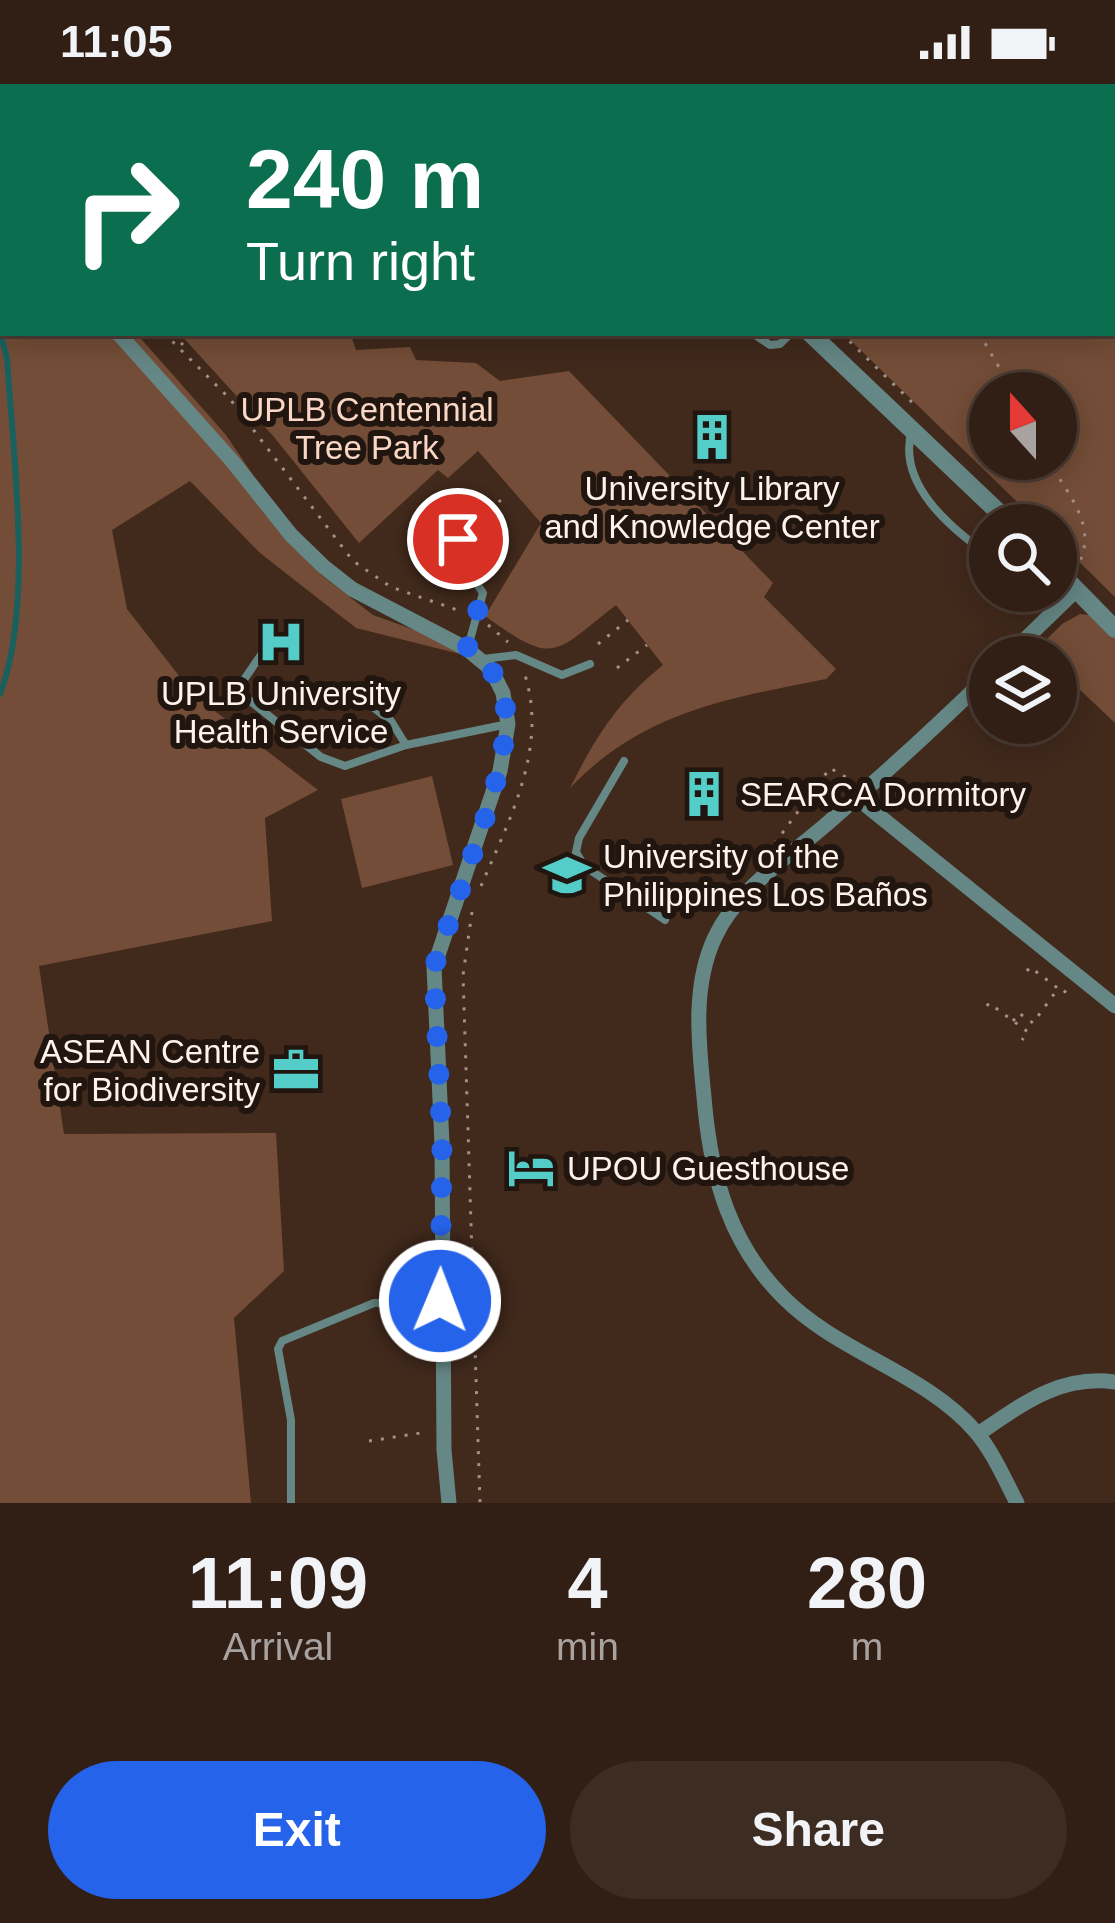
<!DOCTYPE html>
<html lang="en">
<head>
<meta charset="utf-8">
<style>
  :root { --surface:#311f15; --page:#3d2c22; --text:#f1f3f6; --muted:#a8a2a0; --line:#4c3d34; --accent:#2563eb }
  body { margin:0; font-family:Helvetica,sans-serif; background:var(--page); color:var(--text); height:100vh; display:flex; flex-direction:column; font-size:45px; white-space:nowrap }
  * { box-sizing:border-box; margin:0 }
  p { font-size:39px; color:var(--muted) }
  .icon { flex:none; width:66px; height:66px; fill:none; stroke:currentColor; stroke-width:2; stroke-linecap:round; stroke-linejoin:round }
  .map { position:relative; height:1419px; overflow:hidden }
  .side { display:flex; flex-direction:column; background:var(--surface); flex:1 }
  .side>* { flex:none }
  .hud { position:absolute; left:0px; top:0px; width:1116px; height:252px; box-shadow:0 6px 30px #0003,0 0 0 3px var(--line); background:#0b6e4f; color:#fff; overflow:hidden }
  .needle { width:78px; rotate:339deg }
  .controls { position:absolute; left:969px; top:288px; display:grid; gap:24px }
  .controls a { display:grid; place-items:center; width:108px; height:108px; border-radius:50%; background:var(--surface); box-shadow:0 6px 30px #0003,0 0 0 3px var(--line); font-size:60px }
  .pin { position:absolute; display:grid; place-items:center; width:102px; height:102px; color:#fff; margin:-51px; border:6px solid #fff; border-radius:50%; box-shadow:0 3px 12px #0007 }
  .me { position:absolute; width:132px; margin:-66px; rotate:1deg; stroke-linejoin:round; filter:drop-shadow(0 0 9px #0008) }
  .turn { display:flex; align-items:center; gap:42px; height:252px; padding:0 48px; font-size:54px }
  .turn .icon { width:156px; height:156px; stroke-width:2.5 }
  .turn b { display:block; font-size:84px; line-height:102px }
  .eta { display:flex; justify-content:space-evenly; align-items:center; height:204px; text-align:center }
  .eta b { font-size:72px; font-weight:600; line-height:84px }
  .button { display:flex; gap:24px; margin-top:auto; padding:24px 48px }
  .button a { flex:1; height:138px; border-radius:72px; background:var(--accent); color:#fff; font-size:48px; font-weight:600; line-height:138px; text-align:center }
  .button a+a { background:var(--page); color:var(--text) }
  .status { display:flex; justify-content:space-between; align-items:center; height:84px; padding:0 60px; background:var(--surface); direction:ltr }
  .status svg { height:33px; fill:currentColor }
  .map>svg:first-child { display:block }
</style>
</head>
<body>
<div class="status"><b>11:05</b><svg viewBox="0 0 49 12"><path d="M0 12V9h3v3zM5 12V6h3v6zM10 12V3h3v9zM15 12V0h3v12zM26 1h20v11H26zM47 4h2v5h-2z"/></svg></div>
<div class="map">
<svg width="1115" height="1419" viewBox="0 0 1115 1419">
  <rect width="100%" height="100%" fill="#41291c"/>
  <!-- green -->
  <g fill="#734d37" fill-rule="evenodd">
    <polygon points="0,0 346,0 3,3 3,249 136,249 226,351 320,490 373,531 448,558 464,571 356,544 260,469 190,397 112,446 127,525 194,611 318,706 265,734 272,837 39,882 64,1050 276,1049 284,1187 234,1234 251,1419 0,1419"/>
    <path d="M1113 217 1115 218V513L1056 455V441H1041L843 249H1113ZM990 309H1056V375H990Z"/>
    <path d="M179 249H350L356 266 410 263 416 276 476 279 500 297 569 287 773 499 764 513 836 585 826 595C726 615 644 627 570 704 596 652 618 617 663 581L616 521C553 570 556 583 485 532L541 439 478 367 448 394 438 386 359 459 274 353Z"/>
    <polygon points="1080,530 1090,531 1115,550 1115,639 1056,583 1056,573 1045,573 1037,565 1062,540"/>
    <polygon points="432,692 453,781 362,804 341,715"/>
  </g>
  <g fill="none" stroke-linecap="round" stroke-linejoin="round">
    <!-- stream -->
    <g stroke="#1a615e" stroke-width="6">
      <polyline points="0,11 1,0"/>
      <path d="M0 248 7 274C13 370 34 522 0 610"/>
    </g>
    <!-- path -->
    <g stroke="#a39087" stroke-width="3" stroke-dasharray="3 9" stroke-linecap="butt">
      <polyline points="527,0 532,3"/>
      <polyline points="581,0 585,3"/>
      <polyline points="843,0 844,3"/>
      <polyline points="885,0 887,3"/>
      <polyline points="340,3 350,0"/>
      <polyline points="459,3 468,0"/>
      <polyline points="864,3 864,0"/>
      <polyline points="1113,95 1115,96"/>
      <polyline points="1113,119 1115,120"/>
      <polyline points="1113,146 1115,147"/>
      <polyline points="164,249 230,315 353,477 391,503 463,528"/>
      <polyline points="841,249 917,323"/>
      <polyline points="979,249 1014,309"/>
      <polyline points="181,261 192,249"/>
      <polyline points="1056,332 1056,354"/>
      <path d="M1047 375C1067 409 1099 442 1078 481"/>
      <polyline points="1027,430 1039,441"/>
      <polyline points="1056,458 1067,469"/>
      <polyline points="458,460 458,455 502,415"/>
      <polyline points="488,541 508,558"/>
      <polyline points="598,560 628,536"/>
      <polyline points="617,584 647,561"/>
      <polyline points="775,759 830,684 851,696"/>
      <path d="M481 802C510 734 549 662 524 588"/>
      <polyline points="472,828 463,891 480,1419"/>
      <polyline points="1027,887 1030,883 1064,909 1066,906"/>
      <polyline points="987,922 989,919 1028,948 1022,956"/>
      <polyline points="1013,937 1019,929 1033,939 1057,906"/>
      <polyline points="369,1357 427,1348"/>
    </g>
    <!-- service -->
    <g stroke="#658785" stroke-width="8">
      <polyline points="753,3 756,0"/>
      <polyline points="932,3 933,0"/>
      <polyline points="752,249 770,261 780,260 791,249"/>
      <path d="M912 346C896 399 950 444 990 472"/>
      <polyline points="459,473 483,509 468,563"/>
      <polyline points="267,562 241,600 245,613 321,673 345,682 406,661 508,640"/>
      <polyline points="483,575 516,571 562,591 590,580"/>
      <polyline points="356,610 391,637 406,661"/>
      <polyline points="624,677 579,754 576,768 584,782 665,836"/>
      <polyline points="291,1419 291,1336 278,1265 282,1257 374,1219 440,1217"/>
    </g>
    <!-- minor -->
    <g stroke="#658785" stroke-width="15">
      <polyline points="806,3 807,0"/>
      <polyline points="1113,166 1115,167"/>
      <polyline points="1113,216 1115,217"/>
      <polyline points="118,249 233,378 291,451 324,483 352,505 467,565 491,585 503,609 508,640 500,687 434,883 442,1060 444,1366 449,1419"/>
      <polyline points="1007,573 1075,507"/>
      <path d="M990 590C938 641 884 690 829 738 789 773 738 804 715 853 690 906 700 968 705 1024 712 1096 731 1161 783 1213 838 1269 924 1288 976 1348 993 1368 1005 1396 1017 1419"/>
      <polyline points="857,714 1115,922"/>
      <path d="M978 1350C1021 1321 1060 1290 1115 1298"/>
    </g>
    <!-- tertiary -->
    <g stroke="#658785" stroke-width="18">
      <polyline points="141,0 142,3"/>
      <polyline points="555,0 559,3"/>
      <polyline points="381,3 390,0"/>
      <polyline points="810,249 1012,441"/>
      <polyline points="1056,485 1115,545"/>
    </g>
  </g>
  <g fill="none" stroke-linecap="round" stroke-linejoin="round">
    <!-- route -->
    <polyline stroke="#2563eb" stroke-width="21" stroke-dasharray="0 37.8" points="440,1217 442,1060 434,883 493,711 508,640 503,609 491,585 467,565 483,508 459,473 458,455"/>
  </g>
  <!-- icons -->
  <defs>
    <symbol id="building-bare" viewBox="-9 -9 18 18"><path d="M-4-6H4V6H1V3H-1V6H-4ZM-2.5-4.3h1.7v1.8h-1.7ZM.8-4.3h1.7v1.8H.8ZM-2.5-1h1.7V.8h-1.7ZM.8-1h1.7V.8H.8Z" fill="#54cdc8" stroke="#20150f" stroke-width="2.5" paint-order="stroke"/></symbol>
    <symbol id="hospital-bare" viewBox="-9 -9 18 18"><path d="M-5-5h3v3.5h4V-5h3V5h-3V1.5h-4V5h-3Z" fill="#54cdc8" stroke="#20150f" stroke-width="2.5" paint-order="stroke"/></symbol>
    <symbol id="university-bare" viewBox="-9 -9 18 18"><path d="M0-5L7-2L0 1L-7-2ZM-4 1L0 2.5L4 1V4Q0 6-4 4Z" fill="#54cdc8" stroke="#20150f" stroke-width="2.5" paint-order="stroke"/></symbol>
    <symbol id="office-bare" viewBox="-9 -9 18 18"><path d="M-6-3h4V-5.5h4V-3h4V5H-6ZM-1-4.5V-3h2v-1.5ZM-6 0V1H6V0Z" fill="#54cdc8" stroke="#20150f" stroke-width="2.5" paint-order="stroke"/></symbol>
    <symbol id="hotel-bare" viewBox="-9 -9 18 18"><path d="M-6-4.5h1.5V1H6V5H4.5V3h-9V5H-6ZM-4 0a1.8 1.8 0 1 1 3.6 0ZM.5 0V-2.5h3Q6-2.5 6 0Z" fill="#54cdc8" stroke="#20150f" stroke-width="2.5" paint-order="stroke"/></symbol>
  </defs>
  <g fill-rule="evenodd">
    <use href="#building-bare" x="679" y="320" width="66" height="66"/>
    <use href="#hospital-bare" x="248" y="525" width="66" height="66"/>
    <use href="#building-bare" x="671" y="677" width="66" height="66"/>
    <use href="#university-bare" x="534" y="758" width="66" height="66"/>
    <use href="#office-bare" x="263" y="953" width="66" height="66"/>
    <use href="#hotel-bare" x="498" y="1051" width="66" height="66"/>
  </g>
  <g text-anchor="middle" dominant-baseline="central" stroke-width="12" stroke-linejoin="round" paint-order="stroke">
    <!-- park labels -->
    <g font-size="33" fill="#f9d7c4" stroke="#20150f">
      <text x="367" y="325">UPLB Centennial<tspan x="367" dy="38">Tree Park</tspan></text>
    </g>
    <!-- poi labels -->
    <g font-size="33" fill="#fff2eb" stroke="#20150f" text-anchor="start">
      <text x="712" y="404" text-anchor="middle">University Library<tspan x="712" dy="38">and Knowledge Center</tspan></text>
      <text x="281" y="609" text-anchor="middle">UPLB University<tspan x="281" dy="38">Health Service</tspan></text>
      <text x="740" y="710">SEARCA Dormitory</text>
      <text x="603" y="772">University of the<tspan x="603" dy="38">Philippines Los Baños</tspan></text>
      <text x="260" y="967" text-anchor="end">ASEAN Centre<tspan x="260" dy="38">for Biodiversity</tspan></text>
      <text x="567" y="1084">UPOU Guesthouse</text>
    </g>
  </g>
</svg>
<div class="controls">
<a><svg class="needle" viewBox="-14 -14 28 28"><path d="M0-13l5 13h-10z" fill="#e53935"/><path d="M0 13l5-13h-10z" fill="#a8a2a0"/></svg></a>
<a><svg class="icon" aria-label="search" viewBox="0 0 24 24"><circle cx="10" cy="10" r="6"/><path d="M15 15l6 6"/></svg></a>
<a><svg class="icon" aria-label="layers" viewBox="0 0 24 24"><path d="M12 4l9 5-9 5-9-5zM3 14l9 5 9-5"/></svg></a>
</div>
<div class="pin" style="left:458px;top:455px;background:#d93025"><svg class="icon" aria-label="arrive" viewBox="0 0 24 24"><path d="M6 21V4h12l-3 4 3 4H6"/></svg></div>
<svg class="me" style="left:440px;top:1217px" viewBox="-20 -20 40 40"><circle r="17" fill="#2563eb" stroke="#fff" stroke-width="3"/><path d="M0-11L8 9 0 5-8 9z" fill="#fff"/></svg>
<div class="hud">
<div class="turn"><svg class="icon" aria-label="right" viewBox="0 0 24 24"><path d="M7 20v-9h11M14 6l5 5-5 5"/></svg><div><b>240 m</b>Turn right</div></div>
</div>
</div>
<section class="side">
<div class="eta">
<div><b>11:09</b><p>Arrival</p></div>
<div><b>4</b><p>min</p></div>
<div><b>280</b><p>m</p></div>
</div>
<div class="button"><a>Exit</a><a>Share</a></div>
</section>
</body>
</html>
